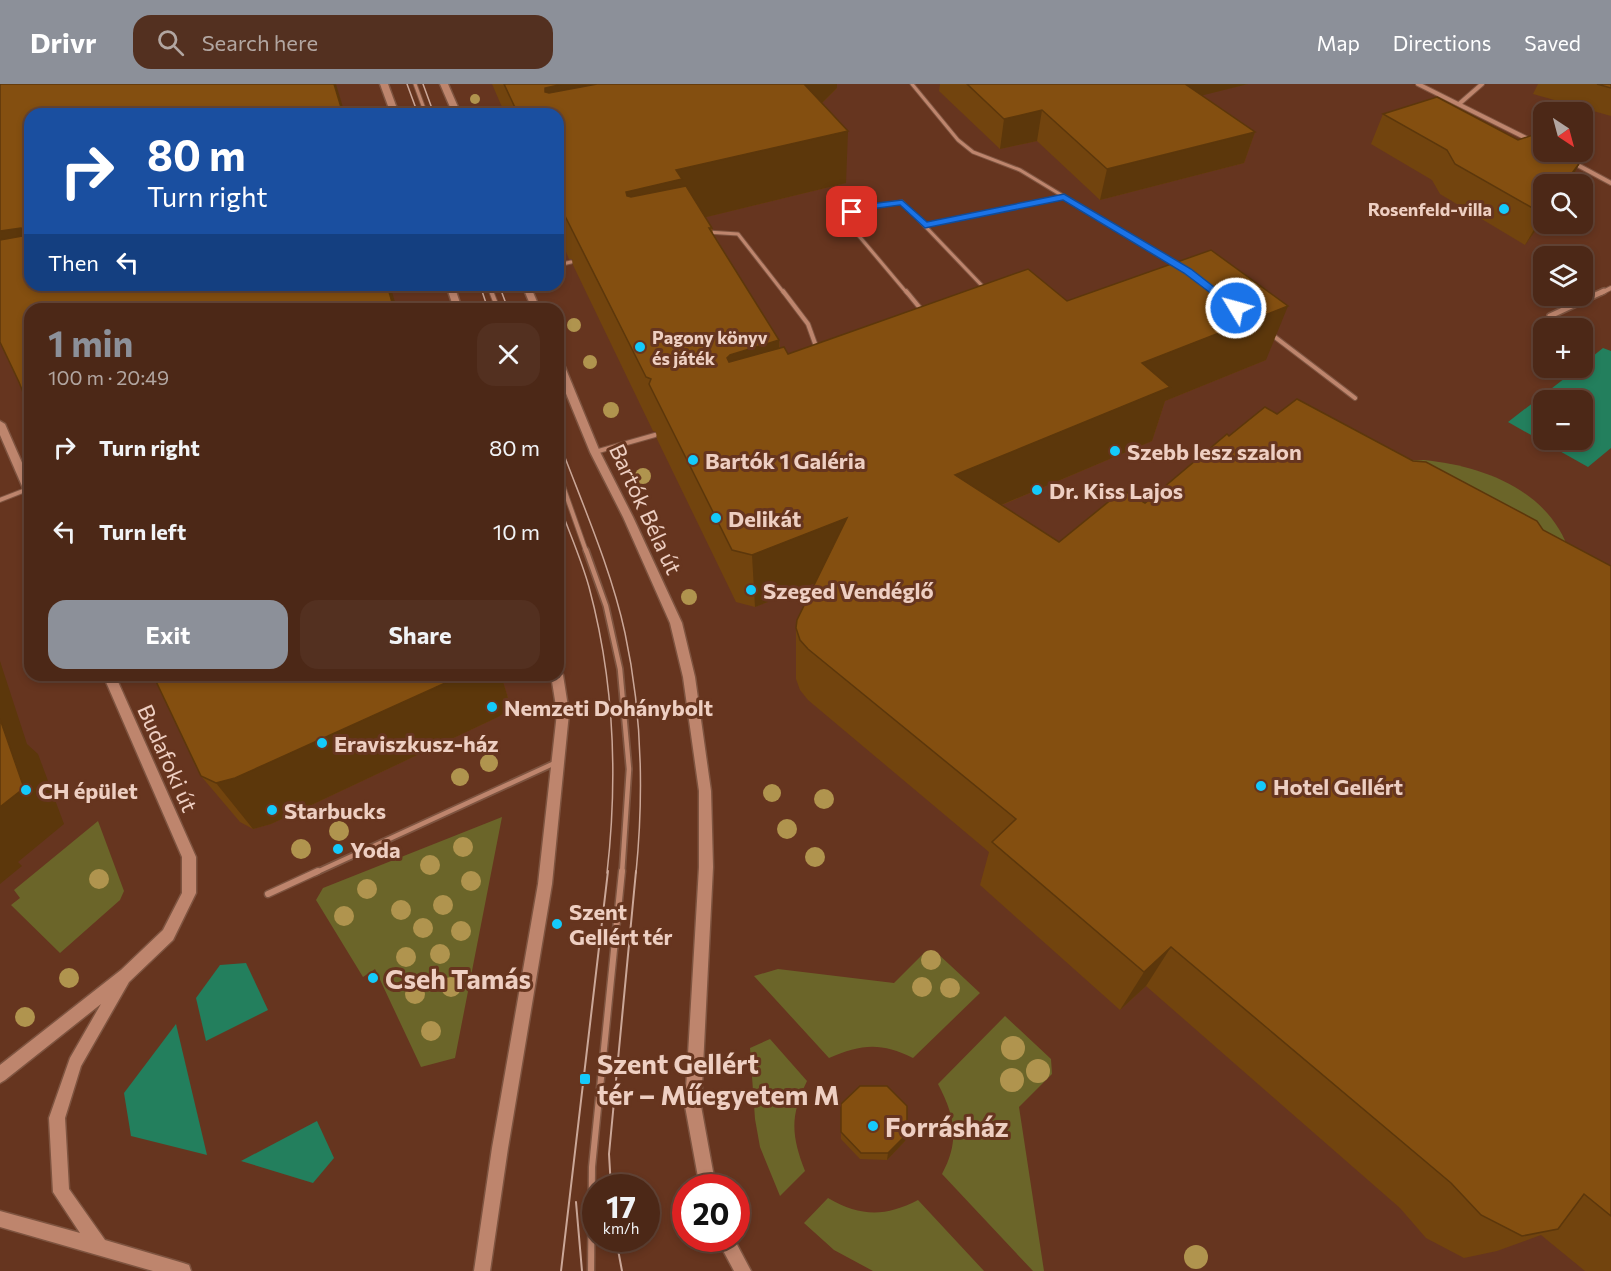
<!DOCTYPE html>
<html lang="en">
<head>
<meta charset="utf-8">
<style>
  :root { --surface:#4c2817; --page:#533020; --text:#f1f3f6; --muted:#b2a6a1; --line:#634436; --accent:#8c9099 }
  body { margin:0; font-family:Commissioner,sans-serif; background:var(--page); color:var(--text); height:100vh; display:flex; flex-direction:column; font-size:22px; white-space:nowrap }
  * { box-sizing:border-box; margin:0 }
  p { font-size:20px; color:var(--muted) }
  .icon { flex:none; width:33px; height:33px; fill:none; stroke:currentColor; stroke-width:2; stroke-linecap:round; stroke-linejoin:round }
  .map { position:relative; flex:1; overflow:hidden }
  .details { position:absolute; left:24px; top:219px; width:540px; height:378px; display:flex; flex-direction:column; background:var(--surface); border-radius:18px; box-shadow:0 3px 9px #0003,0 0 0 2px var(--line) }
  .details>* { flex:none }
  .top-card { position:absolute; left:24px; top:24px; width:540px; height:183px; border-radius:18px; box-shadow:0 3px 9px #0003,0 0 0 2px var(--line); background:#1a4fa0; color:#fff; overflow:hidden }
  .needle { width:39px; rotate:144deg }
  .tools { position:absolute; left:1533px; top:18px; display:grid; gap:12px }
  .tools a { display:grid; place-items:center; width:60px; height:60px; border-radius:12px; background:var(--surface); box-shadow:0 3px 9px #0003,0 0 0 2px var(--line); font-size:30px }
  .speed { position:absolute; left:582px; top:1090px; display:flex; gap:12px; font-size:30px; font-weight:700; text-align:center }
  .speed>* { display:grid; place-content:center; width:78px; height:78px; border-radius:50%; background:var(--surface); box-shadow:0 3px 9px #0003,0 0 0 2px var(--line); line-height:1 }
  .speed small { font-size:15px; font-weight:400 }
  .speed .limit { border:9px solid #d22; background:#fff; color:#111 }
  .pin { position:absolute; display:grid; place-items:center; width:51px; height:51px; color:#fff; margin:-26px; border-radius:12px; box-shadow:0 3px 9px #0006 }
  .me { position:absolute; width:66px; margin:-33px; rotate:307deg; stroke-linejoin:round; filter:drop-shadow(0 0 4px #0008) }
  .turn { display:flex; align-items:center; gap:21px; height:126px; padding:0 24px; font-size:27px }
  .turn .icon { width:78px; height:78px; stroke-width:2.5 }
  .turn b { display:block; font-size:42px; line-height:51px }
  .then { display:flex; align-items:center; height:57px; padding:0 24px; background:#0003; gap:12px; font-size:22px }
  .round { display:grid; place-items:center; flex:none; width:63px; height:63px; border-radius:18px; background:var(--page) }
  .overview { display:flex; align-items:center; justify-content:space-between; height:102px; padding:0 24px }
  h1 { font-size:36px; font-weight:700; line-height:45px; color:var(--accent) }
  .primary-button { display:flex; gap:12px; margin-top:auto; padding:12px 24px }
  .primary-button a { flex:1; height:69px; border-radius:18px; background:var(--accent); color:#fff; font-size:24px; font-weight:700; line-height:69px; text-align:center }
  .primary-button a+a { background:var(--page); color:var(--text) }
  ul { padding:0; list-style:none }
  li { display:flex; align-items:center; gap:18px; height:84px; padding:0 24px }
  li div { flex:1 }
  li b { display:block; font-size:22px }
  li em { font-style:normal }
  header { display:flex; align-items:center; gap:36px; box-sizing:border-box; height:84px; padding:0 30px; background:var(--accent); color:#fff }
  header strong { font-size:28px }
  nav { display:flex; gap:33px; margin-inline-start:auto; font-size:21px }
  .search { width:420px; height:54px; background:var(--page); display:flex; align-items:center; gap:15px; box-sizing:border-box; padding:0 21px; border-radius:18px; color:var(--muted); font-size:22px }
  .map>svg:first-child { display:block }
</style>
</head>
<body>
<header>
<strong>Drivr</strong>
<div class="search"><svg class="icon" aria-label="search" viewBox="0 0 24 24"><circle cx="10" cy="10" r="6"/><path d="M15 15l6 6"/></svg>Search here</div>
<nav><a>Map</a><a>Directions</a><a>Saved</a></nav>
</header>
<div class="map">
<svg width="1611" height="1187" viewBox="0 0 1611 1187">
  <rect width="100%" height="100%" fill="#66351f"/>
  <!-- green -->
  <g fill="#6b6529">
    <path d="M1424 376C1484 382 1551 407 1570 470L1401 377Z"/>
    <polygon points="502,733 455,974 421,983 375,885 363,893 316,816 323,804"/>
    <polygon points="98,737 124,807 120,816 60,869 11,821 20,814 14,806"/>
    <path d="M926 867 936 868 980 909 913 974C881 958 861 960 829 974L754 892 778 885 894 899Z"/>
    <path d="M1005 932 1051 975 1052 990 1019 1023 1044 1187H1033L942 1090C960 1057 955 1032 938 1000Z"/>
    <path d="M770 955 807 997C790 1032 791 1051 805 1087L780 1112 760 1063 755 1035 750 964Z"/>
    <path d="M828 1114C861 1133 885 1133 918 1116L984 1187H873L834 1166 804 1139Z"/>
  </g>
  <!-- water -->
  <g fill="#237f5d" fill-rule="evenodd">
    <path d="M1603 264 1611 267V364L1588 383 1508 338 1578 284H1582L1583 280ZM1544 316H1582V356H1544Z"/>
    <polygon points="246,879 268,926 206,957 196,914 220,881"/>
    <polygon points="176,940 207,1071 131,1052 124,1009"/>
    <polygon points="317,1037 334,1074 313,1099 241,1077"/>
  </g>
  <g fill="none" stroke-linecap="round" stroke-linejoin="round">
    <defs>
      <g id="lane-far3">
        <polyline points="415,0 426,30"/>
        <polyline points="912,0 958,56 973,68 1020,86 1177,181"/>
        <polyline points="925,141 1064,113"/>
        <polyline points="707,148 738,150 784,209"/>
        <polyline points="558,181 571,178"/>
        <polyline points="489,201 492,209"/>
        <polyline points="907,209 843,133 869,123 902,118 989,209"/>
      </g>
      <g id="lane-far2">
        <polyline points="491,207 498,225"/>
        <polyline points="783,207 808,240 817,265"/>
        <path d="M906 207 929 235C955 241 978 237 998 218L988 207"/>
        <polyline points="1271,250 1355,314"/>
        <polyline points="595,368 655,351"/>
        <polyline points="558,388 586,467"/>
        <polyline points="0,416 28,405"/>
      </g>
      <g id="lane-far1">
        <polyline points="586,466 606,522 620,585 629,685 622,789"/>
        <polyline points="315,789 557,678"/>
      </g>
      <g id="lane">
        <polyline points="268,810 318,787"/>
        <polyline points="591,1187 592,1083 622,787"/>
      </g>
      <g id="street-far1">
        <polyline points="1418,0 1544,63"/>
        <polyline points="1459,20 1482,0"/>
        <polyline points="1572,78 1611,99"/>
        <polyline points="1601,209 1611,204"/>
      </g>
      <polyline id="street" points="1550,232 1604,207"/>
      <g id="secondary">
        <polygon points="380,0 388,0 399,30 391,30"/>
        <polygon points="440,0 448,0 461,30 453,30"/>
        <polygon points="446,201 454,201 462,225 454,225"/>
        <polygon points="522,201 530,201 540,225 532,225"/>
        <polygon points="558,275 563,278 600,368 633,433 682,539 695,593 711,707 713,783 701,1022 716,1104 700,1104 685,1022 699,783 699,707 683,593 670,539 623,433 590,368 558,290"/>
        <polygon points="0,337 5,340 30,397 30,413 25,409 0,351"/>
        <polygon points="558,587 563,591 569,629 552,800 508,1064 490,1187 474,1187 492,1064 538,800 557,629 551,591 558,591"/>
        <polygon points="103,591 115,591 196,773 196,809 173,856 129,898 81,982 65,1034 69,1105 105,1156 183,1179 189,1181 191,1187 153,1187 0,1143 0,1127 80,1149 53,1108 49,1034 70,974 101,920 5,996 0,999 0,981 121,886 163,846 182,809 182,773"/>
        <polygon points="717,1155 734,1155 751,1187 734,1187"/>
      </g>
    </defs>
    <!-- lane-far3 casing -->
    <use href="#lane-far3" stroke="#7e5440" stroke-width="5"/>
    <!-- lane-far2 casing -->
    <use href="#lane-far2" stroke="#7e5440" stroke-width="6"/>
    <!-- lane-far1 casing -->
    <use href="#lane-far1" stroke="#7e5440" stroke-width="8"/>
    <!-- lane casing -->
    <use href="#lane" stroke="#7e5440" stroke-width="9"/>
    <!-- street-far1 casing -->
    <use href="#street-far1" stroke="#7e5440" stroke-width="6"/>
    <!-- street casing -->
    <use href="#street" stroke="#7e5440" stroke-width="8"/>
    <!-- secondary casing -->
    <use href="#secondary" stroke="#7e5440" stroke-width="3"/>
    <!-- lane-far3 -->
    <use href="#lane-far3" stroke="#be856d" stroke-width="3"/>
    <!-- lane-far2 -->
    <use href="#lane-far2" stroke="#be856d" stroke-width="4"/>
    <!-- lane-far1 -->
    <use href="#lane-far1" stroke="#be856d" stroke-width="4.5"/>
    <!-- lane -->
    <use href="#lane" stroke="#be856d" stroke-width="6"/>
    <!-- street-far1 -->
    <use href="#street-far1" stroke="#be856d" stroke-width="4"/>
    <!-- street -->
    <use href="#street" stroke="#be856d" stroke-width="5"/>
    <!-- secondary -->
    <use href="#secondary" fill="#be856d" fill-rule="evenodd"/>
    <!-- tram-far1 -->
    <g stroke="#cba798" stroke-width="1.5">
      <polyline points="407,0 418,30"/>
      <polyline points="423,0 434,30"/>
      <polyline points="480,201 488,225"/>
      <polyline points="499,201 508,225"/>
      <path d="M558 355C581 417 611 484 625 549 642 628 644 708 636 789"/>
      <path d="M558 417C568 446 581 474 589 503 614 596 618 693 607 789"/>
    </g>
    <!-- tram -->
    <g stroke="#cba798" stroke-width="2">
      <polyline points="611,1104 609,1070 636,787"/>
      <polyline points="576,1118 582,1187"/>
      <polyline points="616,1155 622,1187"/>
      <polyline points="561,1187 608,787"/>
    </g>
  </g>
  <!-- trees -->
  <g fill="#b0944e">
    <circle cx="475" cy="15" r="5"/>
    <circle cx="574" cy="241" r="7"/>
    <circle cx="590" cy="278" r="7"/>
    <circle cx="611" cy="326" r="8"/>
    <circle cx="643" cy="392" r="8"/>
    <circle cx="689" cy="513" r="8"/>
    <circle cx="489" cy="679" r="9"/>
    <circle cx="460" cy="693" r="9"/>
    <circle cx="772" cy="709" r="9"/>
    <circle cx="824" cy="715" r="10"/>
    <circle cx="787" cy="745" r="10"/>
    <circle cx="339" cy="747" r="10"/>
    <circle cx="463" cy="763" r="10"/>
    <circle cx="301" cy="765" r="10"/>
    <circle cx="815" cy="773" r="10"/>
    <circle cx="430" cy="781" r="10"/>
    <circle cx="99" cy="795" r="10"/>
    <circle cx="471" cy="797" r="10"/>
    <circle cx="367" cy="805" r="10"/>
    <circle cx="443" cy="821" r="10"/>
    <circle cx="401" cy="826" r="10"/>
    <circle cx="344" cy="832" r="10"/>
    <circle cx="423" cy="844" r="10"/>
    <circle cx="461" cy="847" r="10"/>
    <circle cx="440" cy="870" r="10"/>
    <circle cx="406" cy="873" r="10"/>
    <circle cx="931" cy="876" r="10"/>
    <circle cx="69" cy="894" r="10"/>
    <circle cx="451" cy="903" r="10"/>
    <circle cx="922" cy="903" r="10"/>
    <circle cx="950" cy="904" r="10"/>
    <circle cx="415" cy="910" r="10"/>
    <circle cx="25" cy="933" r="10"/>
    <circle cx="431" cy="947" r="10"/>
    <circle cx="1013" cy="964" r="12"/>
    <circle cx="1038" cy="987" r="12"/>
    <circle cx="1012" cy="996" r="12"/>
    <circle cx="1196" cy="1173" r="12"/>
  </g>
  <!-- wall -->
  <g fill="#72440e">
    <polygon points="492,0 837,0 837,4 822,19 846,99 706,133 712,144 713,150 779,256 780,264 788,270 1067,217 1266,276 1165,317 1152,357 1002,421 1059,458 1145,419 1229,352 1277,330 1413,377 1611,482 1611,1187 1585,1187 1541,1151 1497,1167 1464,1174 1426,1154 1400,1124 1146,902 1120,926 980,801 989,768 808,616 800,606 796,595 796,544 816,498 755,523 736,518 657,355 656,348 653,347 573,181 572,175 569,175 558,149 558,30 505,30"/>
    <polygon points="940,0 1248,0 1202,11 1255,48 1244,79 1100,116 1037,57 1000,65 939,7"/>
    <polygon points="1538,0 1611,0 1611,32 1533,10"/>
    <polygon points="1383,30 1518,56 1581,77 1568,100 1544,100 1544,135 1525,161 1440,110 1432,96 1371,60"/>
    <polygon points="153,591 501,591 511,624 498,633 271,740 253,745 240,738 201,692"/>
    <polygon points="841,1020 905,1057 887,1076 860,1075 841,1055"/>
  </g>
  <!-- shaded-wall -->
  <g fill="#5c370b">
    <polygon points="334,0 336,0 345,30 343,30"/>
    <polygon points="563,0 837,0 837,4 797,44 558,54 545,8 545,4"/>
    <polygon points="1169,0 1248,0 1164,21"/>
    <polygon points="1042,26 1037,57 1000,65 1004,35"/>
    <polygon points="848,47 846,99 686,138 634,161 626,108 676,86"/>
    <polygon points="1255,48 1244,79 1100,116 1107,85"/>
    <polygon points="1581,77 1568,100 1564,100"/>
    <polygon points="1544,129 1544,135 1525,161 1543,130"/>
    <polygon points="21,144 30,159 0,209 0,147"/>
    <polygon points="387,201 390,201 397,225 394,225"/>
    <polygon points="1288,222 1266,276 1165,317 1152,357 947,444 955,391 1142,279"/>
    <polygon points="779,256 781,310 734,325 727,274 730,271"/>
    <polygon points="847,434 845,487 755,523 752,471"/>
    <polygon points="0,577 27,660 38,670 64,740 18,778 22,782 0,800"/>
    <polygon points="463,591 501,591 511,624 498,633 271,740 253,745 216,699"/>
    <polygon points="1171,863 1146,902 1120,926 1144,888"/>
    <polygon points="907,1050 905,1057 887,1076 888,1069"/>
  </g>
  <!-- building -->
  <g fill="#844f10" stroke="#5c370b" stroke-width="1.5">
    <polygon points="0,0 334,0 343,30 30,30 30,201 387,201 394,225 30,225 30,326 19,298 0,258 0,156 22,152 25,146 21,144 0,147"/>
    <polygon points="504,0 563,0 545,4 545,8 549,9 597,0 804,0 848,47 676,86 682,95 626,108 627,112 631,113 686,102 712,144 709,144 779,256 730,271 727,274 729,278 784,263 788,270 1028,185 1067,217 1211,166 1288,222 1142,279 1170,303 955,391 1059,458 1123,406 1145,419 1227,350 1229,352 1265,323 1277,330 1297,315 1413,377 1426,378 1537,437 1543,446 1611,482 1611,1132 1584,1110 1558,1145 1522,1152 1481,1131 1451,1099 1171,863 1144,888 992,758 1016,735 808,565 800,556 796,544 797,536 847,434 752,471 732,466 649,300 651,295 646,293 563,128 564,123 559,121 558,118 558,30 518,30"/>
    <polygon points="967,0 1185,0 1255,48 1107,85 1042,26 1004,35"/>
    <polygon points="1597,0 1611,0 1611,4"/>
    <polygon points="1437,13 1518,56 1533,51 1544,57 1544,68 1563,68 1581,77 1564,100 1544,100 1544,129 1543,130 1455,80 1447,66 1383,30"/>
    <polygon points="153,591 463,591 235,694 216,699 201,692"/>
    <polygon points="0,635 24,704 0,723"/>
    <polygon points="860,1002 887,1002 907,1022 907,1050 888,1069 861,1069 841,1048 841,1020"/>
  </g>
  <!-- route -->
  <polygon fill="#1a73e8" stroke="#114b97" stroke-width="1.5" points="1064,110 1191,185 1241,224 1233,226 1184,189 1063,116 925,144 900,121 871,125 852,131 848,128 869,120 902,116 927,138"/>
  <!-- markers -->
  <g fill="#14cafb" stroke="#66351f" stroke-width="2">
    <circle cx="1504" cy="125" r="6"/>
    <circle cx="640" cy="263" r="6"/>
    <circle cx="1115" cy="367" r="6"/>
    <circle cx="693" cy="376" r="6"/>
    <circle cx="1037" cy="406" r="6"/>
    <circle cx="716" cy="434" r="6"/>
    <circle cx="751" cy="506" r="6"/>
    <circle cx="492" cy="623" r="6"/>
    <circle cx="322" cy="659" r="6"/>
    <circle cx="1261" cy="702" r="6"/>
    <circle cx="26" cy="706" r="6"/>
    <circle cx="272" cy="726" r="6"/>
    <circle cx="338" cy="765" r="6"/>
    <circle cx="557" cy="840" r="6"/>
    <circle cx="373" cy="894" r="6"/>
    <rect x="579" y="989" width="12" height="12" rx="3"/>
    <circle cx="873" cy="1042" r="6"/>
  </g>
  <g text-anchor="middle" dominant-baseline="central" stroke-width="6" stroke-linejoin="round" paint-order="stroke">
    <!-- far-poi labels -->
    <g font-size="18" font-weight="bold" fill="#eecfc2" stroke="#66351f" text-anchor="end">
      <text x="1492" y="125">Rosenfeld-villa</text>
      <text x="652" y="253" text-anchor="start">Pagony könyv<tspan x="652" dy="21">és játék</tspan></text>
    </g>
    <!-- poi labels -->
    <g font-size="22" font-weight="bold" fill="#eecfc2" stroke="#66351f" text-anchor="start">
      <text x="1127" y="367">Szebb lesz szalon</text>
      <text x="705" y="376">Bartók 1 Galéria</text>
      <text x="1049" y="406">Dr. Kiss Lajos</text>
      <text x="728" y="434">Delikát</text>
      <text x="763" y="506">Szeged Vendéglő</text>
      <text x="504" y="623">Nemzeti Dohánybolt</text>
      <text x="334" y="659">Eraviszkusz-ház</text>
      <text x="1273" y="702">Hotel Gellért</text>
      <text x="38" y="706">CH épület</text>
      <text x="284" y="726">Starbucks</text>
      <text x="350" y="765">Yoda</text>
      <text x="569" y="827">Szent<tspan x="569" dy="25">Gellért tér</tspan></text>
    </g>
    <!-- street labels -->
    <g font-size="22" fill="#eecfc2" stroke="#66351f">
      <text transform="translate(646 425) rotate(65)">Bartók Béla út</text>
      <text transform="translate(168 674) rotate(66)">Budafoki út</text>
    </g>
    <!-- near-poi labels -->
    <g font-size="27" font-weight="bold" fill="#eecfc2" stroke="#66351f" text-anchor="start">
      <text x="385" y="894">Cseh Tamás</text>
      <text x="597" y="979">Szent Gellért<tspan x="597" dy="31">tér – Műegyetem M</tspan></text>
      <text x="885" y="1042">Forrásház</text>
    </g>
  </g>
</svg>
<div class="tools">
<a><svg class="needle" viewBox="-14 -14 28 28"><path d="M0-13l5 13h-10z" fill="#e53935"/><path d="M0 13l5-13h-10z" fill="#b2a6a1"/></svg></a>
<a><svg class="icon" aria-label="search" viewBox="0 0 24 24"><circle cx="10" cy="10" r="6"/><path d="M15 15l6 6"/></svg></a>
<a><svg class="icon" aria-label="layers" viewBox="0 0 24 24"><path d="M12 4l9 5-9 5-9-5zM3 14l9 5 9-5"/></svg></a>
<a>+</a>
<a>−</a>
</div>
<div class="speed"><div>17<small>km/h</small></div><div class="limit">20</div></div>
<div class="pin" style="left:852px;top:128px;background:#d93025"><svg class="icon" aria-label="arrive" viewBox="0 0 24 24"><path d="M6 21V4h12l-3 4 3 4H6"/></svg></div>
<svg class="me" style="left:1236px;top:224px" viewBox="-20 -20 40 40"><circle r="17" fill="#1a73e8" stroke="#fff" stroke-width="3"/><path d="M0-11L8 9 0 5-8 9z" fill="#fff"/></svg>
<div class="top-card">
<div class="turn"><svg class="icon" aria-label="right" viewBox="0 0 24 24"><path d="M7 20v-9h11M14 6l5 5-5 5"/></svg><div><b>80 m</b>Turn right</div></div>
<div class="then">Then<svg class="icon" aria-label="left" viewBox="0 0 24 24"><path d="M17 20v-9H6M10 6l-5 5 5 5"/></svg></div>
</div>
<section class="details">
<div class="overview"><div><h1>1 min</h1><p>100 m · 20:49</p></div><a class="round"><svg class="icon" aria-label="close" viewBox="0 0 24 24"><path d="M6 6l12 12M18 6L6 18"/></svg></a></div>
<ul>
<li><svg class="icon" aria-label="right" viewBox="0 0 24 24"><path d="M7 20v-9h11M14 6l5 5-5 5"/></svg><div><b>Turn right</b></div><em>80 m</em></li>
<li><svg class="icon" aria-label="left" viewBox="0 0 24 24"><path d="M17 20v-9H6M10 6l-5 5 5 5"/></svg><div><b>Turn left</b></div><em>10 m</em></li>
</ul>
<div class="primary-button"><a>Exit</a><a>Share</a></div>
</section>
</div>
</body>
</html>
